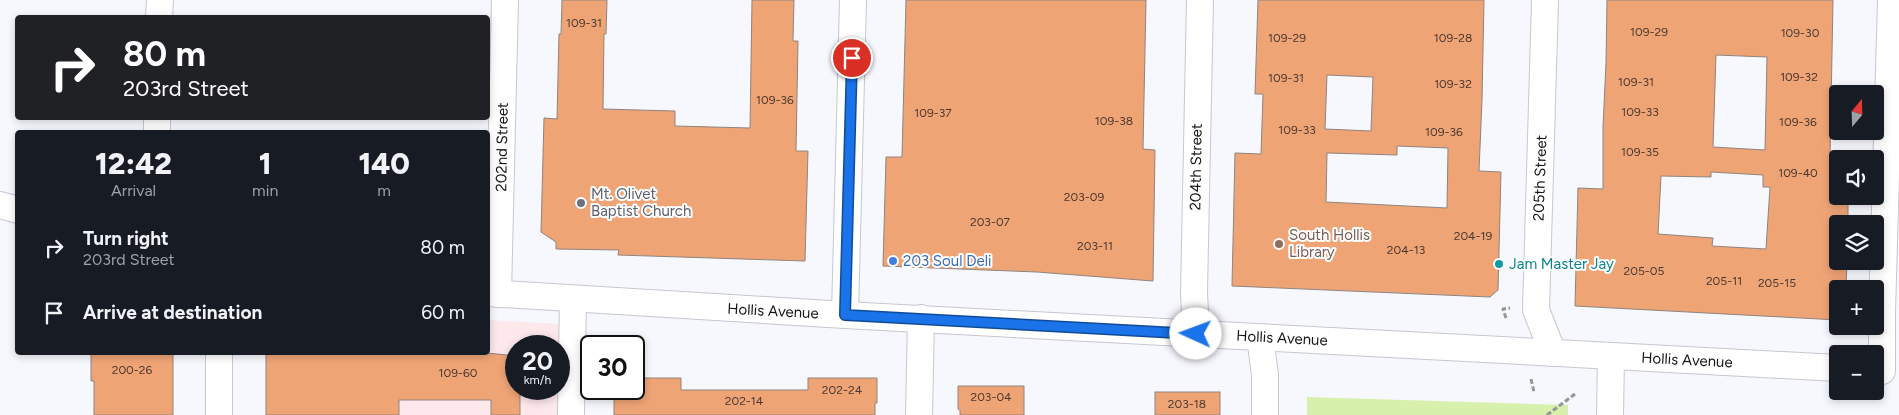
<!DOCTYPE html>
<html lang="en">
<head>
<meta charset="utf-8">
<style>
  :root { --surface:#171b24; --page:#242831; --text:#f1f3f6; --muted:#9ea1a6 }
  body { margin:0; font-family:Figtree,sans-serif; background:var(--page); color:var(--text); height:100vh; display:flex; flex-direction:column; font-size:19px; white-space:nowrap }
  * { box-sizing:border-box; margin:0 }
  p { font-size:16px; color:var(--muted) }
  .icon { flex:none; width:28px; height:28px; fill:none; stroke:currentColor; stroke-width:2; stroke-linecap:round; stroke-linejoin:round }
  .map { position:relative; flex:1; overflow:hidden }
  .side { position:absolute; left:15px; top:130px; width:475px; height:225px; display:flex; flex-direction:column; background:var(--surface); border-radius:5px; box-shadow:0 2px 8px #0003 }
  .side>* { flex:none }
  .guide { position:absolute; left:15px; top:15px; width:475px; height:105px; border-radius:5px; box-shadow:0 2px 8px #0003; background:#202124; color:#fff; overflow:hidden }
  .needle { width:32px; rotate:19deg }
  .tools { position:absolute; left:1829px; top:85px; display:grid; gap:10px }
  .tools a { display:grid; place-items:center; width:55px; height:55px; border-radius:5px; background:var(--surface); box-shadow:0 2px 8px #0003; font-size:25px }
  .speed { position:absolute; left:505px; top:335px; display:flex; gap:10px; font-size:25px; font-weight:700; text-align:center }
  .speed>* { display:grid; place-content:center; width:65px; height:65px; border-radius:50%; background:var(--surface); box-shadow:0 2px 8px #0003; line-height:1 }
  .speed small { font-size:12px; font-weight:400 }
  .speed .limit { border:2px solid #111; border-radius:8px; background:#fff; color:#111 }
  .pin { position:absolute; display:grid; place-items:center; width:42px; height:42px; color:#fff; margin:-21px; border:2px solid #fff; border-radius:50%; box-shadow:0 1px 5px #0007 }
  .me { position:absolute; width:55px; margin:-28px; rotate:272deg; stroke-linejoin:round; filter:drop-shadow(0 0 4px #0008) }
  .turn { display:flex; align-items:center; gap:18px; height:105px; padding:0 25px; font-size:22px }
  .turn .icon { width:65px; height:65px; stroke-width:2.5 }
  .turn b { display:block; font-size:35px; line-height:42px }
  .eta { display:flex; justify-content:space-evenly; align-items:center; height:85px; text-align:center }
  .eta b { font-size:30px; font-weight:800; line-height:35px }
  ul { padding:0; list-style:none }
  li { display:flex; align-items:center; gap:15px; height:65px; padding:0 25px }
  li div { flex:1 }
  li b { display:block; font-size:19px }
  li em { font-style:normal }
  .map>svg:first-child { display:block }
</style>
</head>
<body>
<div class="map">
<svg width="1899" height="415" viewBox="0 0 1899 415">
  <rect width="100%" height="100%" fill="#f7f7fe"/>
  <!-- industrial -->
  <path fill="#fde8ec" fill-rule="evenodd" d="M488 320 561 324 560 415H397L396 353 488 352ZM516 346H559V389H516Z"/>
  <!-- green -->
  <polygon fill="#d7f0ab" points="1307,397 1568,405 1568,415 1307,415"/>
  <!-- building -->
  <g fill="#efa476" stroke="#8f847f" fill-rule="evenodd">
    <polygon points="562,0 607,0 606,34 604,34 603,109 675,111 675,126 750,128 752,0 794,0 793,41 798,41 796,151 808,151 805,261 618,255 619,250 556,249 556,242 541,232 544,118 557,119 559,34 561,34"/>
    <polygon points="906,0 1146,0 1143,149 1155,150 1153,281 1037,272 883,266 886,157 902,157"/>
    <path d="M1258 0H1484L1482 100 1479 171 1501 172 1498 290 1490 297 1232 286 1235 153 1261 154 1263 94H1255ZM1327 75 1373 77 1371 131 1325 129ZM1397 146 1448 148 1447 208 1326 202 1327 153 1397 155Z"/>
    <path d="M1607 0H1833L1830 160H1832L1831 203 1848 204V224H1838V261H1847L1846 289H1838V320L1575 306 1578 188 1603 189V127L1606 63ZM1716 55 1767 57 1765 150 1713 147ZM1711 172 1763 175V187H1770L1766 249 1712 246 1713 238 1658 234 1661 176 1711 177Z"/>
    <polygon points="91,352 173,352 173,415 94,415 94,381 91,381"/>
    <polygon points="266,352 478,352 516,356 516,389 520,389 520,415 491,415 491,400 399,400 399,415 266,415"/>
    <polygon points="634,378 681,378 681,390 808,390 808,378 877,378 877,403 875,403 875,415 614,415 614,389 634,389"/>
    <polygon points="958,386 1024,386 1024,415 960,415 960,410 958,409"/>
    <rect x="1155" y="392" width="65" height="23"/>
  </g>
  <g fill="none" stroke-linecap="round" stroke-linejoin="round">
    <defs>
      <g id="minor">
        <polyline points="1545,0 1536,310 1553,353"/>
        <polyline points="159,18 160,0"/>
        <polyline points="157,132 157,118"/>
        <polyline points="0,205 18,210"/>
        <polyline points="488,293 845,315 1838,368"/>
        <polyline points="498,294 505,0"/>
        <polyline points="845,315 853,0"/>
        <polyline points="1196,334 1194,292 1200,0"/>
        <polyline points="1260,337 1265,375 1265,415"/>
        <polyline points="219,352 219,415"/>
        <polyline points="1882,371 1882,312 1891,0"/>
        <polyline points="571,415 573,299"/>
        <polyline points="919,415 921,318"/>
        <polyline points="1610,415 1611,356"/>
      </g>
    </defs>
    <!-- minor casing -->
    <use href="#minor" stroke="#c6c7d1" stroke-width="28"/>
    <!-- path -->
    <g stroke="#96969c" stroke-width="3" stroke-dasharray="5 2.5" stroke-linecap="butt">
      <polyline points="1506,318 1503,309 1510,308"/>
      <polyline points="1531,379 1534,392"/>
      <polyline points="1547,415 1575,394"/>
    </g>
    <!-- minor -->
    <use href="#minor" stroke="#fff" stroke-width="26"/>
  </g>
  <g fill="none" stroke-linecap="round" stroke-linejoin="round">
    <defs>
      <polyline id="route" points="852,58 845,315 1196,334"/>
    </defs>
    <!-- route casing -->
    <use href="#route" stroke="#114b97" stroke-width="12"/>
    <!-- route -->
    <use href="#route" stroke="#1a73e8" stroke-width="9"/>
  </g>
  <!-- markers -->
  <circle fill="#6b7280" stroke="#fff" stroke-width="2" cx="581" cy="203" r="5"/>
  <circle fill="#8d6e63" stroke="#fff" stroke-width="2" cx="1279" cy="244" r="5"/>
  <circle fill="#3f7fe0" stroke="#fff" stroke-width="2" cx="893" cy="261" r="5"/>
  <circle fill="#0f9aa8" stroke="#fff" stroke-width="2" cx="1499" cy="264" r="5"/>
  <g text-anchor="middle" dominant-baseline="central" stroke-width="4" stroke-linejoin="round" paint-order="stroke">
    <!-- number labels -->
    <g font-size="12" fill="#4c3930">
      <text x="584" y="23">109-31</text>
      <text x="1649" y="32">109-29</text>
      <text x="1800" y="33">109-30</text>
      <text x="1287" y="38">109-29</text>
      <text x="1453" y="38">109-28</text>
      <text x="1799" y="77">109-32</text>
      <text x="1286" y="78">109-31</text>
      <text x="1636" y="82">109-31</text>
      <text x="1453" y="84">109-32</text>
      <text x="775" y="100">109-36</text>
      <text x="1640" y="112">109-33</text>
      <text x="933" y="113">109-37</text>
      <text x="1114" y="121">109-38</text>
      <text x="1798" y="122">109-36</text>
      <text x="1297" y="130">109-33</text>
      <text x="1444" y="132">109-36</text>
      <text x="1640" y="152">109-35</text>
      <text x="1798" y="173">109-40</text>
      <text x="1084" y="197">203-09</text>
      <text x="990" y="222">203-07</text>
      <text x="1473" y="236">204-19</text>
      <text x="1095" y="246">203-11</text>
      <text x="1406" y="250">204-13</text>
      <text x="1644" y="271">205-05</text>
      <text x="1724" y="281">205-11</text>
      <text x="1777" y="283">205-15</text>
      <text x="132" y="370">200-26</text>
      <text x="458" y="373">109-60</text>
      <text x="842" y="390">202-24</text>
      <text x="991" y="397">203-04</text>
      <text x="744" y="401">202-14</text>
      <text x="1187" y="404">203-18</text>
    </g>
    <!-- street labels -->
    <g font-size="15" fill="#151519" stroke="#fff">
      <text transform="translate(502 147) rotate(-89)">202nd Street</text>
      <text transform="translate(1196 167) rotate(-89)">204th Street</text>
      <text transform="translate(1540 178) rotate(-88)">205th Street</text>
      <text transform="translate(773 311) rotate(3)">Hollis Avenue</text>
      <text transform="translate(1282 338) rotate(3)">Hollis Avenue</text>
      <text transform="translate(1687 360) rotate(3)">Hollis Avenue</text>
    </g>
    <!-- worship labels -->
    <g font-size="15" fill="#5b616d" stroke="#fff" text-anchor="start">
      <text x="591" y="194">Mt. Olivet<tspan x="591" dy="17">Baptist Church</tspan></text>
    </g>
    <!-- education labels -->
    <g font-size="15" fill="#785e54" stroke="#fff" text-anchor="start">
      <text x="1289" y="235">South Hollis<tspan x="1289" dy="17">Library</tspan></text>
    </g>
    <!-- shop labels -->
    <g font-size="15" fill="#366cbe" stroke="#fff" text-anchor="start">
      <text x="903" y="261">203 Soul Deli</text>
    </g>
    <!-- culture labels -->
    <g font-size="15" fill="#0d838f" stroke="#fff" text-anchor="start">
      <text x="1509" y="264">Jam Master Jay</text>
    </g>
  </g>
</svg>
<div class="tools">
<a><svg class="needle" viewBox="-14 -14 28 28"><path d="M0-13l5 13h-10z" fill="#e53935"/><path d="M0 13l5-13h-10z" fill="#9ea1a6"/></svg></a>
<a><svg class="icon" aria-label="sound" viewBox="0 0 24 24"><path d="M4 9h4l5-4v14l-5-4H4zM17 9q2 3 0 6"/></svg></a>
<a><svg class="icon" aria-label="layers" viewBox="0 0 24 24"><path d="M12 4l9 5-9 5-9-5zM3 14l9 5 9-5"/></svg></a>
<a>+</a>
<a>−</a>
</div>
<div class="speed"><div>20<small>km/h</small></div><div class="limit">30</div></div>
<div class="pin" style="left:852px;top:58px;background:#d93025"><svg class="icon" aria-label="arrive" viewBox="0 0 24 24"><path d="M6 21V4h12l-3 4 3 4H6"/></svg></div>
<svg class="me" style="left:1196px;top:334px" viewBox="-20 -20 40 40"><circle r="19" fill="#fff"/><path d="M0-13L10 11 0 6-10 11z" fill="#1a73e8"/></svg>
<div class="guide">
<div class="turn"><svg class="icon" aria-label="right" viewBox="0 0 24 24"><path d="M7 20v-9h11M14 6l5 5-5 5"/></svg><div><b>80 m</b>203rd Street</div></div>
</div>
<section class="side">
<div class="eta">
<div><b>12:42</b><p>Arrival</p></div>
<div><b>1</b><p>min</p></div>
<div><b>140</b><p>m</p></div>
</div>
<ul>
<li><svg class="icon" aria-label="right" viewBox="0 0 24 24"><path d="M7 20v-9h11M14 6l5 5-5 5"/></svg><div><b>Turn right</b><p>203rd Street</p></div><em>80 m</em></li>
<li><svg class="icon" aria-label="arrive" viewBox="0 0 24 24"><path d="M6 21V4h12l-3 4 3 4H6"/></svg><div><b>Arrive at destination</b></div><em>60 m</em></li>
</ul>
</section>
</div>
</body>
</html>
